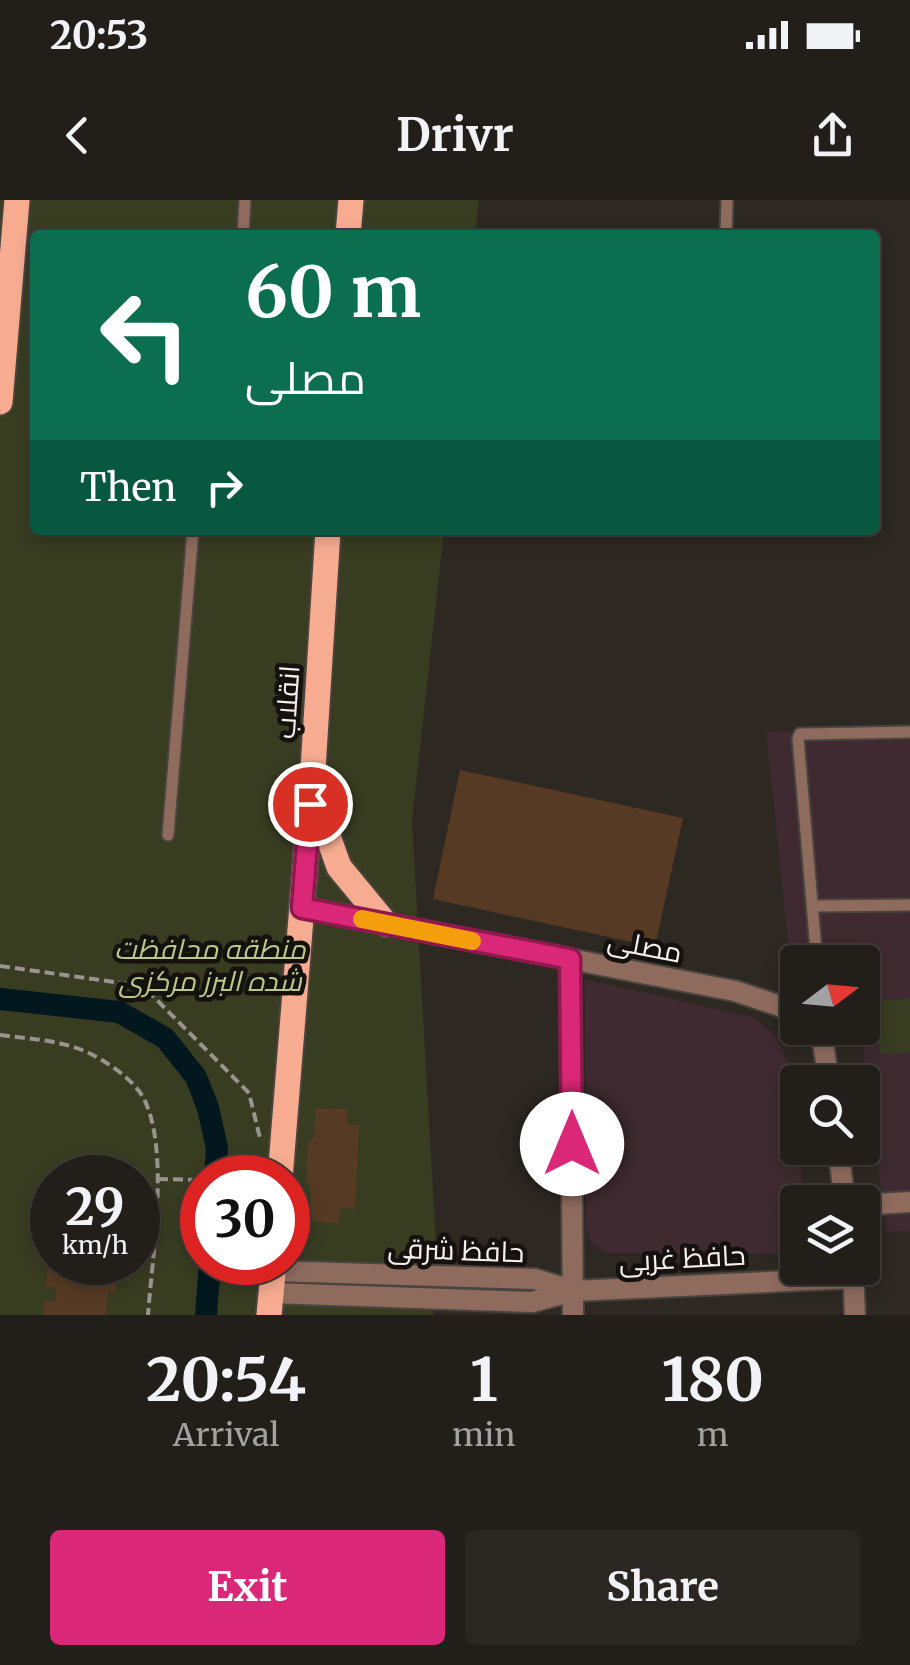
<!DOCTYPE html>
<html lang="en">
<head>
<meta charset="utf-8">
<style>
  :root { --surface:#221e1a; --page:#2a2723; --text:#f1f3f6; --muted:#a2a2a2; --line:#3f3c39; --accent:#db2777 }
  body { margin:0; font-family:Merriweather,Cairo,serif; background:var(--page); color:var(--text); height:100vh; display:flex; flex-direction:column; font-size:38px; white-space:nowrap }
  * { box-sizing:border-box; margin:0 }
  p { font-size:32px; color:var(--muted) }
  .icon { flex:none; width:55px; height:55px; fill:none; stroke:currentColor; stroke-width:2; stroke-linecap:round; stroke-linejoin:round }
  .map { position:relative; height:1115px; overflow:hidden }
  .details { display:flex; flex-direction:column; background:var(--surface); flex:1 }
  .details>* { flex:none }
  .banner { position:absolute; left:30px; top:30px; width:850px; height:305px; border-radius:10px; box-shadow:0 5px 15px #0003,0 0 0 2px var(--line); background:#0b6e4f; color:#fff; overflow:hidden }
  .needle { width:65px; rotate:74deg }
  .controls { position:absolute; left:780px; top:745px; display:grid; gap:20px }
  .controls a { display:grid; place-items:center; width:100px; height:100px; border-radius:10px; background:var(--surface); box-shadow:0 5px 15px #0003,0 0 0 2px var(--line); font-size:50px }
  .speed { position:absolute; left:30px; top:955px; display:flex; gap:20px; font-size:50px; font-weight:700; text-align:center }
  .speed>* { display:grid; place-content:center; width:130px; height:130px; border-radius:50%; background:var(--surface); box-shadow:0 5px 15px #0003,0 0 0 2px var(--line); line-height:1 }
  .speed small { font-size:25px; font-weight:400 }
  .speed .limit { border:15px solid #d22; background:#fff; color:#111 }
  .pin { position:absolute; display:grid; place-items:center; width:85px; height:85px; color:#fff; margin:-42px; border:5px solid #fff; border-radius:50%; box-shadow:0 2px 10px #0007 }
  .me { position:absolute; width:110px; margin:-55px; rotate:0deg; stroke-linejoin:round; filter:drop-shadow(0 0 8px #0008) }
  .turn { display:flex; align-items:center; gap:35px; height:210px; padding:0 50px; font-size:45px }
  .turn .icon { width:130px; height:130px; stroke-width:2.5 }
  .turn b { display:block; font-size:70px; line-height:85px }
  .then { display:flex; align-items:center; height:95px; padding:0 50px; background:#0003; gap:20px; font-size:38px }
  .eta { display:flex; justify-content:space-evenly; align-items:center; height:170px; text-align:center }
  .eta b { font-size:60px; font-weight:700; line-height:70px }
  .cta { display:flex; gap:20px; margin-top:auto; padding:20px 50px }
  .cta a { flex:1; height:115px; border-radius:10px; background:var(--accent); color:#fff; font-size:40px; font-weight:700; line-height:115px; text-align:center }
  .cta a+a { background:var(--page); color:var(--text) }
  .status { display:flex; justify-content:space-between; align-items:center; height:70px; padding:0 50px; background:var(--surface); direction:ltr }
  .status svg { height:28px; fill:currentColor }
  header { display:flex; justify-content:space-between; align-items:center; height:130px; padding:0 50px; background:var(--surface); font-size:45px; font-weight:700 }
  .map>svg:first-child { display:block }
</style>
</head>
<body>
<div class="status"><b>20:53</b><svg viewBox="0 0 49 12"><path d="M0 12V9h3v3zM5 12V6h3v6zM10 12V3h3v9zM15 12V0h3v12zM26 1h20v11H26zM47 4h2v5h-2z"/></svg></div>
<header><svg class="icon" aria-label="back" viewBox="0 0 24 24"><path d="M15 5l-7 7 7 7"/></svg>Drivr<svg class="icon" aria-label="share" viewBox="0 0 24 24"><path d="M12 15V3M7 8l5-5 5 5M5 13v7h14v-7"/></svg></header>
<div class="map">
<svg width="910" height="1115" viewBox="0 0 910 1115">
  <rect width="100%" height="100%" fill="#2e2823"/>
  <!-- education -->
  <g fill="#3e2a30">
    <polygon points="910,530 910,1031 887,1032 860,828 862,828 862,762 798,762 797,783 792,780 766,532"/>
    <polygon points="585,779 755,818 775,836 791,868 804,1002 798,1002 797,1054 606,1053 593,1044 586,1030"/>
  </g>
  <!-- green -->
  <g fill="#383c21" fill-rule="evenodd">
    <path d="M0 0H479L475 35H35V330H444L412 621 438 1080 433 1115H0ZM52 978H138V1062H52ZM202 978H288V1062H202Z"/>
    <polygon points="910,798 910,852 880,854 874,801"/>
  </g>
  <g fill="none" stroke-linecap="round" stroke-linejoin="round">
    <!-- canal -->
    <g stroke="#02181e" stroke-width="22">
      <polyline points="0,799 119,812 165,838 196,877 208,908 217,948 215,978"/>
      <polyline points="206,1115 210,1062"/>
    </g>
  </g>
  <!-- building -->
  <g fill="#563a23">
    <polygon points="460,570 683,618 655,747 433,699"/>
    <polygon points="316,908 347,909 347,925 359,925 355,1009 340,1008 339,1023 310,1021 311,988 306,982 308,943 314,937"/>
    <polygon points="48,1056 52,1056 52,1062 117,1062 116,1092 108,1092 106,1115 43,1115 44,1101 55,1102 56,1087 46,1087"/>
  </g>
  <g fill="none" stroke-linecap="round" stroke-linejoin="round">
    <defs>
      <g id="service">
        <polyline points="243,35 245,0"/>
        <polyline points="726,35 727,0"/>
        <polyline points="168,635 193,330"/>
        <polyline points="813,706 910,705"/>
        <polyline points="817,762 798,538 800,534 805,534 910,532"/>
      </g>
      <g id="minor">
        <polyline points="570,759 573,1115"/>
        <polyline points="862,1005 910,1002"/>
        <polyline points="273,1071 535,1079 571,1090"/>
        <polyline points="271,1093 532,1102 573,1091 854,1078"/>
      </g>
      <g id="tertiary">
        <polyline points="302,707 735,791 786,808 798,815"/>
        <polyline points="812,828 823,843 829,882"/>
        <polyline points="838,948 845,1002"/>
        <polyline points="853,1068 855,1115"/>
      </g>
      <g id="primary">
        <polyline points="348,35 351,0"/>
        <polyline points="0,202 17,0"/>
        <polyline points="319,594 329,639 339,667 386,724"/>
        <polyline points="280,978 313,569 328,330"/>
        <polyline points="269,1115 274,1062"/>
      </g>
    </defs>
    <!-- service casing -->
    <use href="#service" stroke="#4a443f" stroke-width="15"/>
    <!-- minor casing -->
    <use href="#minor" stroke="#4a443f" stroke-width="24"/>
    <!-- tertiary casing -->
    <use href="#tertiary" stroke="#4a443f" stroke-width="24"/>
    <!-- primary casing -->
    <use href="#primary" stroke="#4a443f" stroke-width="29"/>
    <!-- path -->
    <g stroke="#9a9490" stroke-width="4" stroke-dasharray="10 5" stroke-linecap="butt">
      <polyline points="0,766 143,786 249,893 260,938"/>
      <path d="M0 835C30 839 63 840 91 854 109 863 135 881 144 899 170 951 152 1057 148 1115"/>
      <polyline points="158,979 202,980"/>
    </g>
    <!-- service -->
    <use href="#service" stroke="#8f6b5e" stroke-width="11"/>
    <!-- minor -->
    <use href="#minor" stroke="#8f6b5e" stroke-width="20"/>
    <!-- tertiary -->
    <use href="#tertiary" stroke="#8f6b5e" stroke-width="20"/>
    <!-- primary -->
    <use href="#primary" stroke="#f7ac91" stroke-width="25"/>
  </g>
  <g fill="none" stroke-linecap="round" stroke-linejoin="round">
    <defs>
      <polyline id="route" points="310,604 302,708 570,759 572,944"/>
    </defs>
    <!-- route casing -->
    <use href="#route" stroke="#8e194d" stroke-width="25"/>
    <!-- route -->
    <use href="#route" stroke="#db2777" stroke-width="18"/>
    <!-- slow -->
    <polyline stroke="#f59e0b" stroke-width="18" points="362,719 472,741"/>
  </g>
  <g text-anchor="middle" dominant-baseline="central" stroke-width="9" stroke-linejoin="round" paint-order="stroke">
    <!-- street labels -->
    <g font-size="28" fill="#f6f1ee" stroke="#14110f">
      <text transform="translate(287 502) rotate(-86)">انقلاب</text>
      <text transform="translate(645 746) rotate(11)">مصلی</text>
      <text transform="translate(456 1050) rotate(2)">حافظ شرقی</text>
      <text transform="translate(682 1058) rotate(-3)">حافظ غربی</text>
    </g>
    <!-- park labels -->
    <g font-size="28" font-style="italic" fill="#bdc789" stroke="#14110f">
      <text x="210" y="749">منطقه محافظت<tspan x="210" dy="32">شده البرز مرکزی</tspan></text>
    </g>
  </g>
</svg>
<div class="controls">
<a><svg class="needle" viewBox="-14 -14 28 28"><path d="M0-13l5 13h-10z" fill="#e53935"/><path d="M0 13l5-13h-10z" fill="#a2a2a2"/></svg></a>
<a><svg class="icon" aria-label="search" viewBox="0 0 24 24"><circle cx="10" cy="10" r="6"/><path d="M15 15l6 6"/></svg></a>
<a><svg class="icon" aria-label="layers" viewBox="0 0 24 24"><path d="M12 4l9 5-9 5-9-5zM3 14l9 5 9-5"/></svg></a>
</div>
<div class="speed"><div>29<small>km/h</small></div><div class="limit">30</div></div>
<div class="pin" style="left:310px;top:604px;background:#d93025"><svg class="icon" aria-label="arrive" viewBox="0 0 24 24"><path d="M6 21V4h12l-3 4 3 4H6"/></svg></div>
<svg class="me" style="left:572px;top:944px" viewBox="-20 -20 40 40"><circle r="19" fill="#fff"/><path d="M0-13L10 11 0 6-10 11z" fill="#db2777"/></svg>
<div class="banner">
<div class="turn"><svg class="icon" aria-label="left" viewBox="0 0 24 24"><path d="M17 20v-9H6M10 6l-5 5 5 5"/></svg><div><b>60 m</b>مصلی</div></div>
<div class="then">Then<svg class="icon" aria-label="right" viewBox="0 0 24 24"><path d="M7 20v-9h11M14 6l5 5-5 5"/></svg></div>
</div>
</div>
<section class="details">
<div class="eta">
<div><b>20:54</b><p>Arrival</p></div>
<div><b>1</b><p>min</p></div>
<div><b>180</b><p>m</p></div>
</div>
<div class="cta"><a>Exit</a><a>Share</a></div>
</section>
</body>
</html>
